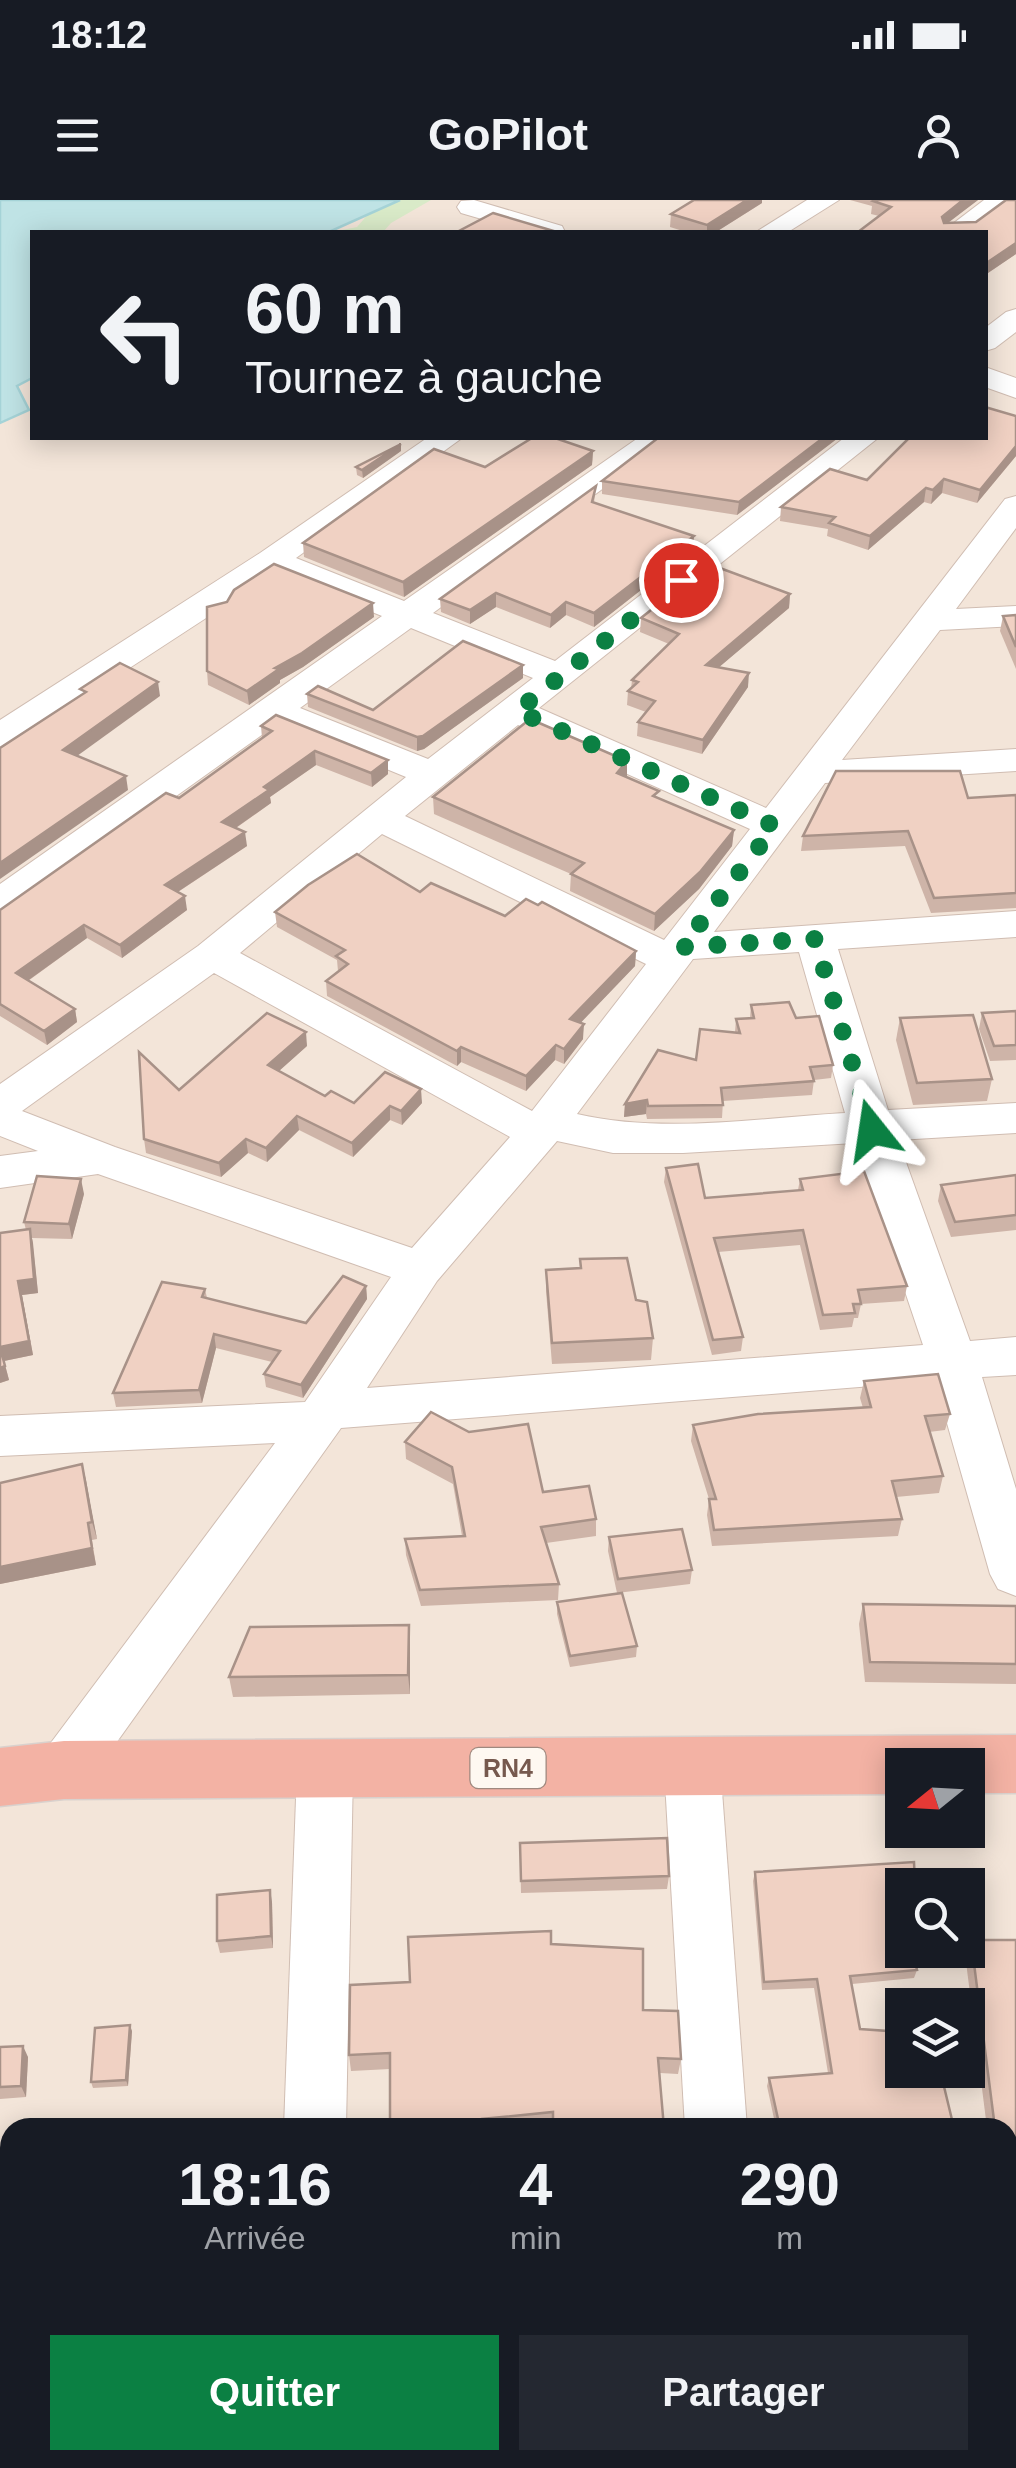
<!DOCTYPE html>
<html lang="fr">
<head>
<meta charset="utf-8">
<style>
  :root { --surface:#171b24; --page:#242831; --text:#f1f3f6; --muted:#9ea1a6; --accent:#0b8043 }
  body { margin:0; font-family:Arial,sans-serif; background:var(--page); color:var(--text); height:100vh; display:flex; flex-direction:column; font-size:38px; white-space:nowrap }
  * { box-sizing:border-box; margin:0 }
  p { font-size:32px; color:var(--muted) }
  .icon { flex:none; width:55px; height:55px; fill:none; stroke:currentColor; stroke-width:2; stroke-linecap:round; stroke-linejoin:round }
  .map { position:relative; flex:1; overflow:hidden }
  .panel { position:absolute; left:0px; top:1918px; width:1018px; height:352px; display:flex; flex-direction:column; background:var(--surface); border-radius:30px 30px 0 0; box-shadow:0 5px 25px #0003 }
  .panel>* { flex:none }
  .hud { position:absolute; left:30px; top:30px; width:958px; height:210px; border-radius:0px; box-shadow:0 5px 25px #0003; background:#171b24; color:var(--text); overflow:hidden }
  .needle { width:65px; rotate:252deg }
  .controls { position:absolute; left:885px; top:1548px; display:grid; gap:20px }
  .controls a { display:grid; place-items:center; width:100px; height:100px; border-radius:0px; background:var(--surface); box-shadow:0 5px 25px #0003; font-size:50px }
  .pin { position:absolute; display:grid; place-items:center; width:85px; height:85px; color:#fff; margin:-42px; border:5px solid #fff; border-radius:50%; box-shadow:0 2px 10px #0007 }
  .me { position:absolute; width:110px; margin:-55px; rotate:345deg; stroke-linejoin:round; filter:drop-shadow(0 0 8px #0008) }
  .turn { display:flex; align-items:center; gap:35px; height:210px; padding:0 50px; font-size:45px }
  .turn .icon { width:130px; height:130px; stroke-width:2.5 }
  .turn b { display:block; font-size:70px; line-height:85px }
  .eta { display:flex; justify-content:space-evenly; align-items:center; height:170px; text-align:center }
  .eta b { font-size:60px; font-weight:800; line-height:70px }
  .action { display:flex; gap:20px; margin-top:auto; padding:20px 50px }
  .action a { flex:1; height:115px; border-radius:0px; background:var(--accent); color:#fff; font-size:40px; font-weight:800; line-height:115px; text-align:center }
  .action a+a { background:var(--page); color:var(--text) }
  .status { display:flex; justify-content:space-between; align-items:center; height:70px; padding:0 50px; background:var(--surface); direction:ltr }
  .status svg { height:28px; fill:currentColor }
  header { display:flex; justify-content:space-between; align-items:center; height:130px; padding:0 50px; background:var(--surface); font-size:45px; font-weight:800 }
  .map>svg:first-child { display:block }
</style>
</head>
<body>
<div class="status"><b>18:12</b><svg viewBox="0 0 49 12"><path d="M0 12V9h3v3zM5 12V6h3v6zM10 12V3h3v9zM15 12V0h3v12zM26 1h20v11H26zM47 4h2v5h-2z"/></svg></div>
<header><svg class="icon" aria-label="menu" viewBox="0 0 24 24"><path d="M4 6h16M4 12h16M4 18h16"/></svg>GoPilot<svg class="icon" aria-label="person" viewBox="0 0 24 24"><circle cx="12" cy="8" r="4"/><path d="M4 21q1-7 8-7t8 7"/></svg></header>
<div class="map">
<svg width="1016" height="2268" viewBox="0 0 1016 2268">
  <rect width="100%" height="100%" fill="#fcf3ea"/>
  <!-- residential -->
  <path fill="#f3e5d9" fill-rule="evenodd" d="M0 0H1016V2268H0ZM32 32H985V238H32ZM902 1565H968V1630H902ZM902 1685H968V1750H902ZM902 1805H968V1870H902ZM10 1928H1008V2260H10Z"/>
  <!-- green -->
  <polygon fill="#d9eac8" points="387,0 431,0 391,23 383,32 332,32 357,27 377,4"/>
  <!-- water -->
  <polygon fill="#bfe3e5" stroke="#a5d3d7" stroke-width="2.5" points="0,0 400,0 329,32 32,32 32,178 17,186 29,210 0,223"/>
  <g fill="none" stroke-linecap="round" stroke-linejoin="round">
    <defs>
      <g id="minor">
        <polygon points="474,0 562,26 565,32 526,32 461,13 457,7 461,1"/>
        <polygon points="807,0 839,0 788,32 756,32"/>
        <polygon points="984,0 1014,0 972,32 942,32"/>
        <polygon points="1016,109 1016,132 995,148 985,151 985,128 1006,112"/>
        <polygon points="985,167 1016,178 1016,198 985,187"/>
        <path d="M427 238H462L296 358 404 401 638 238H672L433 413 555 461 844 238H878L539 508 766 608 1005 299 1016 296V328L956 409 1016 406V426L940 430 842 560 1016 549V571L825 583 714 732 1016 711V737L838 749 888 910 1016 903V933L898 940 970 1141 1016 1137V1175L982 1177 1016 1289V1396L998 1389 990 1374 935 1181 341 1228 84 1588 64 1595 44 1588 36 1570 44 1552 275 1243 0 1256V1216L305 1202 391 1077 98 974 0 988V956L38 951 0 936V884L198 746 406 577 277 524 14 712 0 716V684L382 416 275 373 13 544 0 547V520L260 353ZM411 428 533 478 428 559 300 508ZM518 525 750 629 664 740 405 616ZM382 634 646 764 532 911 240 753ZM799 752 845 913C758 918 663 934 577 914L693 759ZM214 773 510 937 412 1048 115 947 22 911ZM557 941 613 953H683L855 943 923 1145 367 1188 437 1081Z"/>
        <polygon points="692,1539 712,1546 720,1564 747,1928 685,1928 664,1564 672,1546"/>
        <polygon points="325,1546 345,1553 353,1571 346,1928 284,1928 297,1571 305,1553"/>
        <polygon points="273,2260 341,2260 340,2268 272,2268"/>
        <polygon points="703,2260 771,2260 772,2268 704,2268"/>
      </g>
      <polygon id="highway" points="1016,1535 1016,1593 968,1593 968,1565 902,1565 902,1594 64,1599 0,1606 0,1548 64,1541"/>
    </defs>
    <!-- minor casing -->
    <use href="#minor" stroke="#d0bdb2" stroke-width="2"/>
    <!-- highway casing -->
    <use href="#highway" stroke="#d9d1cd" stroke-width="3"/>
    <!-- minor -->
    <use href="#minor" fill="#fff" fill-rule="evenodd"/>
    <!-- highway -->
    <use href="#highway" fill="#f3b2a4" fill-rule="evenodd"/>
  </g>
  <!-- wall -->
  <g fill="#ceb4a8">
    <polygon points="850,0 978,0 947,23 976,22 1006,0 1016,0 1016,54 985,75 985,32 858,32 879,16 871,14 872,6"/>
    <polygon points="762,3 716,32 686,32 670,27 671,14"/>
    <polygon points="1016,216 1016,256 977,303 942,293 931,304 924,302 868,350 827,336 828,329 780,321 781,307 867,280"/>
    <polygon points="658,238 838,238 737,315 602,294 602,281"/>
    <polygon points="401,251 363,278 357,275 356,267"/>
    <polygon points="593,251 592,265 404,397 304,357 303,343"/>
    <polygon points="596,286 594,303 693,349 594,427 566,415 550,428 496,407 470,424 441,412 440,399"/>
    <polygon points="790,394 789,408 719,467 748,487 702,554 637,536 638,522 646,512 627,505 628,491 631,489 632,480 669,444 640,432 641,418"/>
    <polygon points="1016,415 1016,469 1000,431 1003,416"/>
    <polygon points="374,417 303,467 280,480 280,483 249,505 208,485 207,471"/>
    <polygon points="523,465 523,478 424,549 417,551 308,507 307,494 373,510"/>
    <polygon points="261,526 388,574 372,587 316,565 270,597 271,603 236,628 247,646 178,692 187,710 122,758 87,738 28,781 75,809 77,822 47,845 0,816 0,710 179,598 262,538"/>
    <polygon points="627,561 627,577 659,598 734,630 732,646 699,689 654,731 570,691 571,674 434,614 433,597"/>
    <polygon points="1016,595 1016,708 931,713 905,646 801,651 803,636 968,598"/>
    <polygon points="420,692 636,751 635,766 580,823 583,839 564,864 555,860 526,891 461,862 457,866 327,796 326,781 338,771 337,760 277,727 275,712"/>
    <polygon points="751,805 796,818 833,865 831,878 814,880 812,895 723,901 722,918 647,919 646,914 624,917 625,904 696,860 735,832 736,819 750,819"/>
    <polygon points="1016,811 1016,860 990,861 979,829 982,813"/>
    <polygon points="900,818 992,879 987,901 913,905 896,840"/>
    <polygon points="307,846 279,871 325,896 354,903 422,903 402,925 390,920 353,957 299,930 267,962 248,953 221,977 146,953 144,939 179,890"/>
    <polygon points="666,968 705,998 798,990 800,979 907,1086 904,1101 861,1104 858,1118 854,1118 852,1127 820,1130 800,1045 718,1052 743,1137 741,1151 712,1155 664,982"/>
    <polygon points="1016,975 1016,1030 951,1037 938,1001 941,985"/>
    <polygon points="84,994 72,1039 32,1038 38,1093 22,1095 33,1155 4,1161 9,1180 0,1183 26,1030 24,1022"/>
    <polygon points="546,1070 636,1100 653,1138 651,1160 552,1164 546,1091"/>
    <polygon points="366,1086 367,1099 303,1198 266,1187 264,1174 272,1162 216,1148 202,1203 116,1207 113,1193 205,1089 207,1098 306,1123"/>
    <polygon points="864,1181 950,1214 945,1230 929,1232 943,1276 939,1293 896,1297 902,1319 898,1336 712,1346 707,1315 709,1299 691,1241 693,1225 863,1208 860,1198"/>
    <polygon points="405,1242 596,1319 596,1336 546,1343 559,1384 558,1400 421,1406 406,1355 405,1339 462,1336 453,1284 406,1259"/>
    <polygon points="82,1264 97,1339 92,1340 96,1365 0,1384 0,1283"/>
    <polygon points="609,1337 692,1370 690,1384 617,1393 608,1351"/>
    <polygon points="557,1402 637,1446 636,1457 570,1467 557,1414"/>
    <polygon points="863,1404 1016,1406 1016,1484 865,1482 859,1424"/>
    <polygon points="409,1425 410,1494 233,1497 229,1477"/>
    <polygon points="520,1643 669,1676 667,1689 521,1693"/>
    <polygon points="755,1672 902,1685 902,1750 917,1770 914,1778 852,1784 860,1829 954,1928 776,1928 767,1886 769,1878 828,1873 814,1788 762,1790 753,1681"/>
    <polygon points="272,1702 273,1748 220,1753 217,1741"/>
    <polygon points="971,1740 1016,1740 1016,1949 1008,1950 1008,1928 987,1928 965,1754"/>
    <polygon points="551,1744 643,1810 681,1859 678,1874 660,1873 664,1928 390,1928 390,1869 351,1871 349,1855 410,1782"/>
    <polygon points="132,1831 128,1886 93,1888 91,1882"/>
    <polygon points="0,1847 28,1857 26,1897 0,1899"/>
    <polygon points="1016,2080 1016,2268 1009,2268 1008,2081"/>
    <polygon points="536,2260 644,2260 626,2261 627,2268 544,2268 542,2262 537,2262"/>
  </g>
  <!-- shaded-wall -->
  <g fill="#a89288">
    <polygon points="747,0 762,0 762,3 716,32 707,32 707,25"/>
    <polygon points="963,0 978,0 940,29 942,17"/>
    <polygon points="1016,43 1016,54 985,75 985,64"/>
    <polygon points="823,238 838,238 737,315 739,302"/>
    <polygon points="401,244 401,251 363,278 362,270"/>
    <polygon points="1016,246 1016,256 977,303 980,290"/>
    <polygon points="593,251 592,265 404,397 403,382"/>
    <polygon points="944,279 942,293 931,304 933,290"/>
    <polygon points="926,288 924,302 868,350 870,336"/>
    <polygon points="694,336 693,349 594,427 594,413"/>
    <polygon points="496,393 496,407 470,424 470,410"/>
    <polygon points="790,394 789,408 705,479 706,465"/>
    <polygon points="566,402 566,415 550,428 551,415"/>
    <polygon points="373,403 374,417 303,467 280,480 280,483 249,505 247,491 275,468"/>
    <polygon points="523,465 523,478 424,549 417,551 417,537"/>
    <polygon points="749,473 748,487 702,554 703,540"/>
    <polygon points="158,482 160,496 66,564 63,550"/>
    <polygon points="315,551 316,565 270,597 271,603 224,636 222,622 264,587"/>
    <polygon points="388,560 388,574 372,587 371,573"/>
    <polygon points="627,561 627,578 617,573"/>
    <polygon points="126,576 128,590 0,679 0,663"/>
    <polygon points="734,630 732,646 699,689 654,731 655,714"/>
    <polygon points="245,632 247,646 167,699 165,685"/>
    <polygon points="185,696 187,710 122,758 120,745"/>
    <polygon points="84,725 87,738 19,787 16,773"/>
    <polygon points="636,751 635,766 570,834 570,819"/>
    <polygon points="75,809 77,822 47,845 44,831"/>
    <polygon points="584,824 583,839 564,864 564,849"/>
    <polygon points="306,832 307,846 270,879 268,865"/>
    <polygon points="556,845 555,860 526,891 526,876"/>
    <polygon points="461,847 461,862 457,866 457,851"/>
    <polygon points="421,889 422,903 402,925 401,911"/>
    <polygon points="647,900 646,914 624,917 625,904"/>
    <polygon points="390,906 390,920 353,957 352,943"/>
    <polygon points="297,916 299,930 267,962 266,948"/>
    <polygon points="246,939 248,953 221,977 219,963"/>
    <polygon points="81,979 84,994 72,1039 69,1024"/>
    <polygon points="30,1029 33,1043 38,1093 22,1095 33,1155 4,1161 9,1180 0,1183 0,1147 18,1081"/>
    <polygon points="366,1086 367,1099 303,1198 301,1185"/>
    <polygon points="214,1134 216,1148 202,1203 199,1190"/>
    <polygon points="82,1264 86,1280 97,1339 92,1322"/>
    <polygon points="88,1323 96,1365 0,1384 0,1367"/>
    <polygon points="409,1425 410,1445 410,1494 408,1475"/>
    <polygon points="270,1690 272,1702 273,1748 271,1736"/>
    <polygon points="130,1825 132,1831 128,1886 126,1880"/>
    <polygon points="23,1846 28,1857 26,1897 21,1886"/>
    <polygon points="36,2260 44,2260 43,2268 35,2268"/>
  </g>
  <!-- building -->
  <g fill="#f0d1c3" stroke="#a89288" stroke-width="2.5">
    <polygon points="694,0 747,0 707,25 671,14"/>
    <polygon points="875,0 963,0 942,17 944,23 976,22 1006,0 1016,0 1016,43 985,64 985,32 858,32 891,7 873,1"/>
    <polygon points="493,13 557,32 464,32 459,31"/>
    <polygon points="985,207 1016,216 1016,246 980,290 944,279 933,290 926,288 870,336 829,323 835,317 781,307 830,269 867,280 909,238 985,238"/>
    <polygon points="532,238 555,238 593,251 403,382 303,343 434,249 485,267"/>
    <polygon points="658,238 823,238 739,302 602,281"/>
    <polygon points="401,244 362,270 356,267"/>
    <polygon points="596,286 592,302 694,336 594,413 566,402 551,415 496,393 470,410 440,399"/>
    <polygon points="274,364 373,403 302,453 275,468 279,469 247,491 207,471 207,407 227,402 234,390"/>
    <polygon points="709,364 790,394 706,465 749,473 703,540 638,522 655,501 628,491 638,482 632,480 679,434 641,418"/>
    <polygon points="1016,415 1016,447 1003,416"/>
    <polygon points="463,441 523,465 423,536 417,537 307,494 318,486 373,510"/>
    <polygon points="120,463 158,482 63,550 126,576 0,663 0,548 86,492 80,489"/>
    <polygon points="276,515 388,560 371,573 315,551 264,587 269,590 222,622 245,632 165,685 185,696 120,745 84,725 16,773 75,809 44,831 0,804 0,710 166,593 179,598 272,531 261,526"/>
    <polygon points="530,519 627,561 617,573 659,591 653,596 734,630 700,672 655,714 571,674 584,663 433,597"/>
    <polygon points="836,571 960,571 968,598 1016,595 1016,693 934,698 908,631 803,636"/>
    <polygon points="357,654 420,692 431,683 505,716 526,699 538,705 542,702 636,751 570,819 584,824 564,849 556,845 526,876 461,847 457,851 326,781 348,764 336,756 345,750 275,712 308,685"/>
    <polygon points="789,802 796,818 819,816 833,865 810,867 814,881 721,888 723,905 648,906 647,900 625,904 658,850 696,860 700,829 740,833 736,819 754,818 751,805"/>
    <polygon points="1016,811 1016,845 994,846 982,813"/>
    <polygon points="267,813 306,832 268,865 325,896 331,891 354,903 385,872 421,889 401,911 390,906 352,943 297,916 266,948 246,939 219,963 144,939 139,852 179,890"/>
    <polygon points="973,815 992,879 917,883 900,818"/>
    <polygon points="698,964 705,998 803,990 800,979 864,971 907,1086 858,1090 861,1104 853,1104 855,1113 823,1115 803,1030 714,1038 743,1137 713,1140 666,968"/>
    <polygon points="1016,975 1016,1015 955,1022 941,985"/>
    <polygon points="37,976 81,979 69,1024 24,1022"/>
    <polygon points="30,1029 34,1079 18,1081 29,1141 0,1147 5,1166 0,1168 0,1033"/>
    <polygon points="627,1058 636,1100 647,1102 653,1138 552,1143 546,1070 581,1068 580,1059"/>
    <polygon points="343,1076 366,1086 301,1185 264,1174 280,1151 214,1134 199,1190 113,1193 162,1082 205,1089 202,1097 306,1123"/>
    <polygon points="938,1174 950,1214 925,1216 943,1276 892,1281 902,1319 714,1330 709,1299 716,1299 693,1225 758,1214 871,1207 864,1181"/>
    <polygon points="431,1212 469,1232 528,1224 543,1292 589,1286 596,1319 541,1327 559,1384 420,1390 405,1339 465,1336 452,1267 405,1242"/>
    <polygon points="82,1264 92,1322 88,1323 92,1348 0,1367 0,1283"/>
    <polygon points="682,1329 692,1370 618,1379 609,1337"/>
    <polygon points="622,1393 637,1446 570,1456 557,1402"/>
    <polygon points="863,1404 1016,1406 1016,1464 870,1462"/>
    <polygon points="409,1425 408,1475 229,1477 250,1427"/>
    <polygon points="667,1638 669,1676 521,1681 520,1643"/>
    <polygon points="914,1662 915,1685 902,1685 902,1750 912,1750 917,1770 850,1776 860,1829 902,1832 902,1870 940,1870 954,1928 780,1928 769,1878 832,1873 817,1779 764,1782 755,1672"/>
    <polygon points="270,1690 271,1736 217,1741 217,1695"/>
    <polygon points="551,1731 551,1744 643,1749 643,1810 678,1811 681,1859 658,1858 664,1928 553,1928 553,1912 482,1919 482,1928 390,1928 390,1853 349,1855 350,1785 410,1782 408,1737"/>
    <polygon points="971,1740 1016,1740 1016,1938 1008,1938 1008,1928 995,1928"/>
    <polygon points="130,1825 126,1880 91,1882 95,1828"/>
    <polygon points="23,1846 21,1886 0,1887 0,1847"/>
    <polygon points="1,2048 10,2048 10,2260 36,2260 35,2268 0,2268"/>
    <polygon points="1016,2080 1016,2261 1008,2205 1008,2081"/>
    <polygon points="104,2260 265,2260 281,2261 281,2268 104,2268"/>
    <polygon points="545,2260 626,2260 627,2268 547,2268"/>
  </g>
  <g fill="none" stroke-linecap="round" stroke-linejoin="round">
    <!-- route -->
    <polyline stroke="#0b8043" stroke-width="18" stroke-dasharray="0 32.4" points="681,380 517,511 775,626 682,747 815,739 872,930"/>
  </g>
  <g text-anchor="middle" dominant-baseline="central" stroke-width="10" stroke-linejoin="round" paint-order="stroke">
    <!-- shield labels -->
    <rect fill="#fef8f1" stroke="#9f897f" stroke-width="2.5" x="470.5" y="1548" width="75" height="40" rx="8"/>
    <g font-size="25" font-weight="bold" fill="#76594e">
      <text x="508" y="1568">RN4</text>
    </g>
  </g>
</svg>
<div class="controls">
<a><svg class="needle" viewBox="-14 -14 28 28"><path d="M0-13l5 13h-10z" fill="#e53935"/><path d="M0 13l5-13h-10z" fill="#9ea1a6"/></svg></a>
<a><svg class="icon" aria-label="search" viewBox="0 0 24 24"><circle cx="10" cy="10" r="6"/><path d="M15 15l6 6"/></svg></a>
<a><svg class="icon" aria-label="layers" viewBox="0 0 24 24"><path d="M12 4l9 5-9 5-9-5zM3 14l9 5 9-5"/></svg></a>
</div>
<div class="pin" style="left:681px;top:380px;background:#d93025"><svg class="icon" aria-label="arrive" viewBox="0 0 24 24"><path d="M6 21V4h12l-3 4 3 4H6"/></svg></div>
<svg class="me" style="left:872px;top:930px" viewBox="-20 -20 40 40"><path d="M0-17L14 15 0 8-14 15z" fill="#0b8043" stroke="#fff" stroke-width="4"/></svg>
<div class="hud">
<div class="turn"><svg class="icon" aria-label="left" viewBox="0 0 24 24"><path d="M17 20v-9H6M10 6l-5 5 5 5"/></svg><div><b>60 m</b>Tournez à gauche</div></div>
</div>
<section class="panel">
<div class="eta">
<div><b>18:16</b><p>Arrivée</p></div>
<div><b>4</b><p>min</p></div>
<div><b>290</b><p>m</p></div>
</div>
<div class="action"><a>Quitter</a><a>Partager</a></div>
</section>
</div>
</body>
</html>
